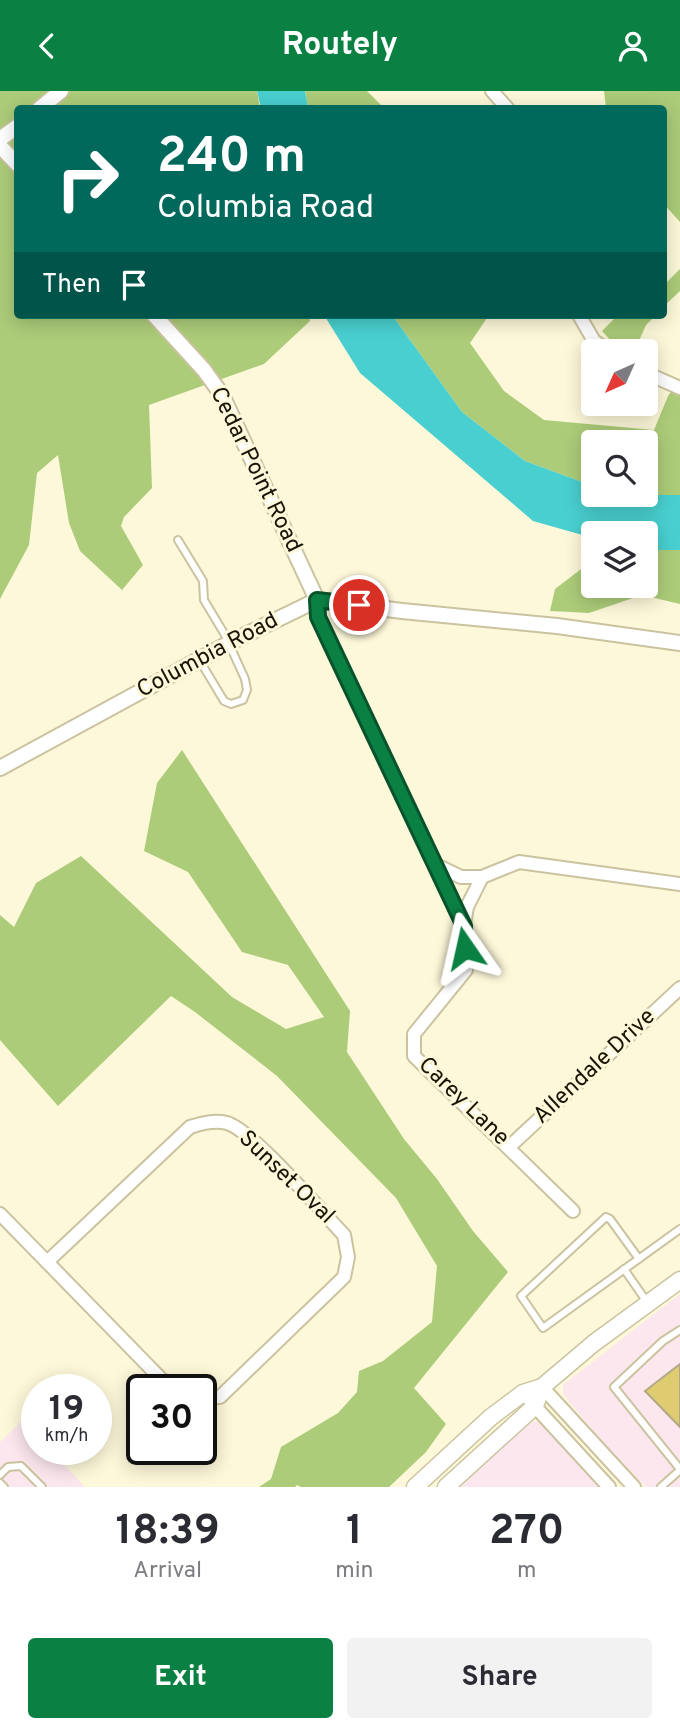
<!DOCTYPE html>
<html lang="en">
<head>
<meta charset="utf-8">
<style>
  :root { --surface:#fff; --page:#f2f2f3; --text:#2b2b33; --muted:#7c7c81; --accent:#0b8043 }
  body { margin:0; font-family:Overpass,sans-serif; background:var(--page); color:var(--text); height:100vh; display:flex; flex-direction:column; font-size:26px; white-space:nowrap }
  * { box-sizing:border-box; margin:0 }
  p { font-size:23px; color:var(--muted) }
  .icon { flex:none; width:38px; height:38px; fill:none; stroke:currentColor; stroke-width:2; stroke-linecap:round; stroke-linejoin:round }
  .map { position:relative; height:1396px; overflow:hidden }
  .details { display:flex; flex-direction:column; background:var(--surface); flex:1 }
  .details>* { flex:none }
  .guide { position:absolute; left:14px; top:14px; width:653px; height:214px; border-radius:7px; box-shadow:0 4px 18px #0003; background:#00695c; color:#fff; overflow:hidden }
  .needle { width:46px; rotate:225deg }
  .buttons { position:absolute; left:581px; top:248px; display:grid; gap:14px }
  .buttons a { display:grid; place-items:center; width:77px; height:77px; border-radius:7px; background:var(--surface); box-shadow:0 4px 18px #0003; font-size:35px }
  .speed { position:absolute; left:21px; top:1283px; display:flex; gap:14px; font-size:35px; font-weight:700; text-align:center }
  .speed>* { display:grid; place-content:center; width:91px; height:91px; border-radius:50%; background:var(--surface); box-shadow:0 4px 18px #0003; line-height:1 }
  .speed small { font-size:18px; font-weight:400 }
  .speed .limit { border:4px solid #111; border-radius:10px; background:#fff; color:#111 }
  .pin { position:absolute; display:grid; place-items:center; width:60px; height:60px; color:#fff; margin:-30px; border:4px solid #fff; border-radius:50%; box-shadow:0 2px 7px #0007 }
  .me { position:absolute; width:77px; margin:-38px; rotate:349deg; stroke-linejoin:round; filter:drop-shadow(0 0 5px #0008) }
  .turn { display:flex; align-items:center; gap:24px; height:147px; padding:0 28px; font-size:32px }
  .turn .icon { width:91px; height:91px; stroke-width:2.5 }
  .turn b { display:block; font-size:49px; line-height:60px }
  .then { display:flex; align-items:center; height:66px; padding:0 28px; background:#0003; gap:14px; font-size:26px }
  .eta { display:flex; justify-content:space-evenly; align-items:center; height:119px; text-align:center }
  .eta b { font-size:42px; font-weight:700; line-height:49px }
  .primary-button { display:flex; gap:14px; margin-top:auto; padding:14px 28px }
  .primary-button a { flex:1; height:80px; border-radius:7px; background:var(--accent); color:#fff; font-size:28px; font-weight:700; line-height:80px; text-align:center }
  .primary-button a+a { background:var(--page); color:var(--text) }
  header { display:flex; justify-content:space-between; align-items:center; height:91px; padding:0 28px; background:var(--accent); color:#fff; font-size:32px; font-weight:700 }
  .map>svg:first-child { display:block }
</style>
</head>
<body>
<header><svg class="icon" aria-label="back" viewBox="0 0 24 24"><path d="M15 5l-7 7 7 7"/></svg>Routely<svg class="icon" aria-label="person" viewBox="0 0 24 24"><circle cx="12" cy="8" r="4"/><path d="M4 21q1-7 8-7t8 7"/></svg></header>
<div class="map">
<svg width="680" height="1396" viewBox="0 0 680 1396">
  <rect width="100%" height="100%" fill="#fef8da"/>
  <!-- commercial -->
  <g fill="#fce7ee">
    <polygon points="680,1203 680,1396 646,1396 602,1350 571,1313 563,1302 563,1294"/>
    <polygon points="22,1330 37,1346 37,1358 49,1358 85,1396 0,1396 0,1351"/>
    <polygon points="534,1330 540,1331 553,1343 601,1396 461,1396 526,1333"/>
  </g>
  <!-- forest -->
  <g fill="#accc79">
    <polygon points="0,0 257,0 260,17 18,18 18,224 309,224 310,230 264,273 149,314 152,397 124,426 121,435 143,474 122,499 80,460 69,432 58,364 37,382 29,454 0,508"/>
    <polygon points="305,0 367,0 384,17 308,17"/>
    <polygon points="604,0 680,0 680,131 663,112 663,18 606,17"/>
    <polygon points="680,178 680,200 663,216 663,195"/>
    <polygon points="392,224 489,224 470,252 504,300 544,329 654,339 668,305 680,288 680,404 622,405 619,404 646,404 646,352 593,352 593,395 525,370 462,321"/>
    <polygon points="618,224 656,224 646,234 634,261 613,252 602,240"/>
    <polygon points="646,459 680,459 680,513 642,504 589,522 550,520 555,498 593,469 593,495 646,495"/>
    <polygon points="182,659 350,920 347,961 404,1048 437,1088 473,1140 508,1181 414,1297 446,1333 426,1361 389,1396 301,1396 297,1394 295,1396 259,1396 271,1388 281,1356 338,1322 357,1301 359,1280 383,1270 432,1231 437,1175 396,1107 277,985 195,921 171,905 58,1015 0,949 0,824 14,836 36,792 81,765 232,906 286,938 324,926 288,874 242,861 188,781 144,760 157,692"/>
  </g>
  <!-- water -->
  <g fill="#49cfcf">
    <polygon points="257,0 305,0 308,17 261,17"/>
    <polygon points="324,224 392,224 462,321 525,370 593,395 593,404 680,404 680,459 646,459 646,443 593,443 593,447 533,430 360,282"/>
  </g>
  <!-- building -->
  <polygon fill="#dfcc71" stroke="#b1aa86" stroke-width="2" points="680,1273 680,1336 645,1300"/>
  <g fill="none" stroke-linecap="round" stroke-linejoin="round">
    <defs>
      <g id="service">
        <polyline points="178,449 203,490 204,509 225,544 245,588 247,599 243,609 231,613 224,610 200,570"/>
        <polyline points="639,1168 610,1128 606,1126 521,1205 543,1237 680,1138"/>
        <polyline points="624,1178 647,1211"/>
        <polyline points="680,1378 614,1296 663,1250 680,1239"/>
        <polyline points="0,1384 8,1376 21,1375 42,1396"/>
        <polyline points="0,1392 4,1396"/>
        <polyline points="661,1396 680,1379"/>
      </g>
      <g id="minor">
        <polyline points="492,0 508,18"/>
        <polyline points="579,224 594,250 611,261"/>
        <polyline points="646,282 680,297"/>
        <polyline points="317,509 318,526 329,552 464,835 466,879 414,943 414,965 573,1120"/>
        <polyline points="436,774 461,786 482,786 519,771 680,793"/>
        <polyline points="464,834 467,816 482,786"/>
        <polyline points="509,1056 680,897"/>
        <polyline points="0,1123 47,1171"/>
        <polyline points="542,1296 634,1396"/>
        <path d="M175 1298 168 1295 47 1171 190 1036C203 1032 214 1029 227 1032 252 1039 322 1121 344 1144L348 1166 344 1186 220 1306 201 1307"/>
        <polyline points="530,1310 609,1396"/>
      </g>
      <g id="tertiary">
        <polyline points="39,18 61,0"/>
        <polyline points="0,48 18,35"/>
        <polyline points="0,55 18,74"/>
        <polyline points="154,224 204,279 222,304 317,509"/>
        <polyline points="0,677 237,548 317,509 402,520 557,535 680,552"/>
      </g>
      <g id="secondary">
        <polyline points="415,1396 491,1326 523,1302 542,1296 594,1252 680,1189"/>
        <polyline points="446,1396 535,1315 542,1296"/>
      </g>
    </defs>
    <!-- service casing -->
    <use href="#service" stroke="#cbc39f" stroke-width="10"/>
    <!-- minor casing -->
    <use href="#minor" stroke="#cbc39f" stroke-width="16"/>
    <!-- tertiary casing -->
    <use href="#tertiary" stroke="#cbc39f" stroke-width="18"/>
    <!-- secondary casing -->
    <use href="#secondary" stroke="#cbc39f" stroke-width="19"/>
    <!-- service -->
    <use href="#service" stroke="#fff" stroke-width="6"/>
    <!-- minor -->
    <use href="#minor" stroke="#fff" stroke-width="12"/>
    <!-- tertiary -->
    <use href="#tertiary" stroke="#fff" stroke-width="14"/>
    <!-- secondary -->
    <use href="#secondary" stroke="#fff" stroke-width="16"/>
  </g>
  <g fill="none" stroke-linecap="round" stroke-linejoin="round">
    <defs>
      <polyline id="route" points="359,514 317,509 318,526 464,835 465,857"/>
    </defs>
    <!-- route casing -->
    <use href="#route" stroke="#07532c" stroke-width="18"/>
    <!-- route -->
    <use href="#route" stroke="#0b8043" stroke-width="12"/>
  </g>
  <g text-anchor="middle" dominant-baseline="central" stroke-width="6" stroke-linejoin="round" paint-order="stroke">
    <!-- street labels -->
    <g font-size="23" fill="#181508" stroke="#fef8da">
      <text transform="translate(255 379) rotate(64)">Cedar Point Road</text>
      <text transform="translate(208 565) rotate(-28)">Columbia Road</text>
      <text transform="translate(595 976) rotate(-43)">Allendale Drive</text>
      <text transform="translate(463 1011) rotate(44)">Carey Lane</text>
      <text transform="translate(286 1087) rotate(44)">Sunset Oval</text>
    </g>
  </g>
</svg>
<div class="buttons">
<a><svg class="needle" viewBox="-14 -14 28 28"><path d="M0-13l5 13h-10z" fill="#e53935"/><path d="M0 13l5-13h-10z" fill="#7c7c81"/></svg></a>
<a><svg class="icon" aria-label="search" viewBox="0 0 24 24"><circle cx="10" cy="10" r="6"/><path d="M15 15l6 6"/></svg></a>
<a><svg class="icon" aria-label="layers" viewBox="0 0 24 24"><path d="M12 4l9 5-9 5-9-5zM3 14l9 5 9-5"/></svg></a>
</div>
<div class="speed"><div>19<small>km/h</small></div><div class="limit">30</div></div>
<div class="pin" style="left:359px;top:514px;background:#d93025"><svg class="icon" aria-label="arrive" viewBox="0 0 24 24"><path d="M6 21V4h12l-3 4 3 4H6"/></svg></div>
<svg class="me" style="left:465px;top:857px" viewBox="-20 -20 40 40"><path d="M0-17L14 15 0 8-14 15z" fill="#0b8043" stroke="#fff" stroke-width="4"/></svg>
<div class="guide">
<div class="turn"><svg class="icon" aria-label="right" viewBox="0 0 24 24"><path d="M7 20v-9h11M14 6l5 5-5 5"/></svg><div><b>240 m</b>Columbia Road</div></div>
<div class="then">Then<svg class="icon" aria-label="arrive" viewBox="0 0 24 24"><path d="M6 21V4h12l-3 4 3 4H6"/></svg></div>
</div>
</div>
<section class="details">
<div class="eta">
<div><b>18:39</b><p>Arrival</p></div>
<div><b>1</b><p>min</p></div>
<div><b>270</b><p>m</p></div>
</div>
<div class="primary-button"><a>Exit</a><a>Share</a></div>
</section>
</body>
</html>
